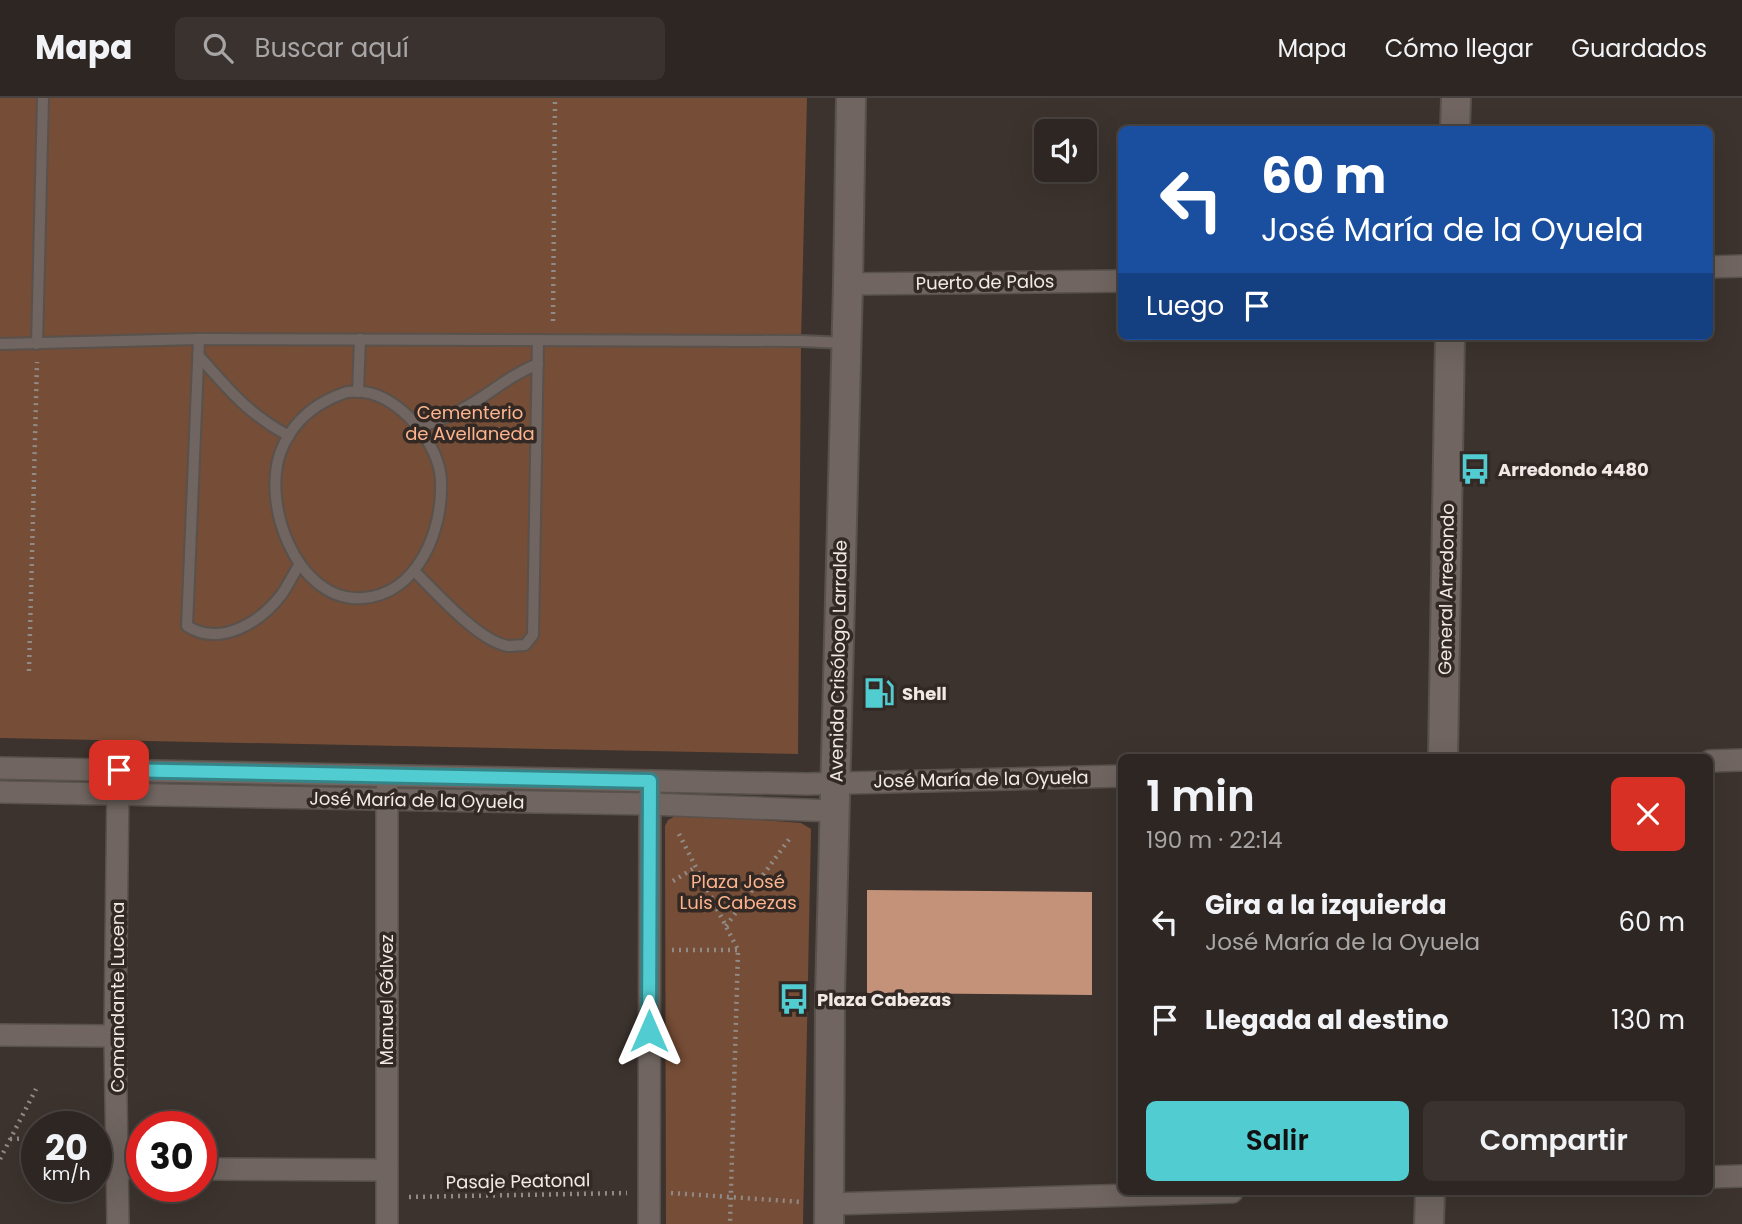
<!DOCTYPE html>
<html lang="es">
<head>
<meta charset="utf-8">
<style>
  :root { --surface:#2d2622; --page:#39322f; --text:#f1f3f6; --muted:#a7a5a5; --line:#484340; --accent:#51ccd1 }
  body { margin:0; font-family:Poppins,sans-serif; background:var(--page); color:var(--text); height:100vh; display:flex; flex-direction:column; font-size:26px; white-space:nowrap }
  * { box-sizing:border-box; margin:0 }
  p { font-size:23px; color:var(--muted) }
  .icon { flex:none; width:38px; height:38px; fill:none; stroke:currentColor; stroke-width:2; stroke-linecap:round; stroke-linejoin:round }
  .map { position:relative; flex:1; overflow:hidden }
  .sheet { position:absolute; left:1118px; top:656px; width:595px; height:441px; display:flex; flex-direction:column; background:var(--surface); border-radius:10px; box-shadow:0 7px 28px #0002,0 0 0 2px var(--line) }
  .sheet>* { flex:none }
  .guide { position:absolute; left:1118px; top:28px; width:595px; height:214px; border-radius:10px; box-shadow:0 7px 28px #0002,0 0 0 2px var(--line); background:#1a4fa0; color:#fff; overflow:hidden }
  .fabs { position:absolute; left:1034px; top:21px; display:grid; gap:14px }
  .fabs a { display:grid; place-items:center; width:63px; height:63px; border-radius:10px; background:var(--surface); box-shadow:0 7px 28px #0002,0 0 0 2px var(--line); font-size:35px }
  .speed { position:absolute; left:21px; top:1013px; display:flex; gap:14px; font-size:35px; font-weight:700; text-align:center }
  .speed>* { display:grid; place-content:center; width:91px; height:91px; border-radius:50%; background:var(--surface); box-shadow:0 7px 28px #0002,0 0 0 2px var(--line); line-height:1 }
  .speed small { font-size:18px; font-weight:400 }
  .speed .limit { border:10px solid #d22; background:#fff; color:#111 }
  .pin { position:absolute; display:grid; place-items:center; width:60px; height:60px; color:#fff; margin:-30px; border-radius:14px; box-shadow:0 4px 10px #0006 }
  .me { position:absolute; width:77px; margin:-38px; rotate:0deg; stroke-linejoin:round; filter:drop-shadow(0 0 5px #0008) }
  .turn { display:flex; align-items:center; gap:24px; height:147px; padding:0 28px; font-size:32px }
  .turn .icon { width:91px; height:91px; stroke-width:2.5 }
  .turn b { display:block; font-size:49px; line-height:60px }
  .then { display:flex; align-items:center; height:66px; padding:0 28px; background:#0003; gap:14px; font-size:26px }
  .round { display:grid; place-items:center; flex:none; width:74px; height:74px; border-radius:10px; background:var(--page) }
  .headline { display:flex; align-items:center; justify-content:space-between; height:119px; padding:0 28px }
  h1 { font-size:42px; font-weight:600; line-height:52px }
  .primary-button { display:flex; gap:14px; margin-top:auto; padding:14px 28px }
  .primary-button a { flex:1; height:80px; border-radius:10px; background:var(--accent); color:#111; font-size:28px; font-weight:600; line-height:80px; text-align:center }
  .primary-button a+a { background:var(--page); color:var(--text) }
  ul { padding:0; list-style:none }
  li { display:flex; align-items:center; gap:21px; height:98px; padding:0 28px }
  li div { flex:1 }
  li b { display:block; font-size:26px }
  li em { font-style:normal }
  header { display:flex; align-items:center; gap:42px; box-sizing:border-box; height:98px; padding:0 35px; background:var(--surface); border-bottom:2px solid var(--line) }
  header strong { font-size:33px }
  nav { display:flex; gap:38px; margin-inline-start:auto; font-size:24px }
  .search { width:490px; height:63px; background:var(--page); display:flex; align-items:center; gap:18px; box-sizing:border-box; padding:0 24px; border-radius:10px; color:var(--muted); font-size:26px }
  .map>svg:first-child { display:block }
</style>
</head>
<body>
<header>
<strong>Mapa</strong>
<div class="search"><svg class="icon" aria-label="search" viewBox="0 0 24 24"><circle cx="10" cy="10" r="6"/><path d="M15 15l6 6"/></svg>Buscar aquí</div>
<nav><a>Mapa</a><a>Cómo llegar</a><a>Guardados</a></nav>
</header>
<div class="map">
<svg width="1742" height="1126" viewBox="0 0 1742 1126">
  <rect width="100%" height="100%" fill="#3c332e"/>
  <!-- green -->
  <g fill="#764d36">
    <polygon points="0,0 807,0 801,243 798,656 0,640"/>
    <polygon points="679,716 801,725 811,731 803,1126 666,1126 665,728 668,722"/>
  </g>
  <!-- building -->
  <polygon fill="#c39279" points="867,792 1092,794 1092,897 867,895"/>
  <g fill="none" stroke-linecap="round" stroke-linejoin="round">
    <defs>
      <g id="service">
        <path d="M199 241 187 528C220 549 260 525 282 496 288 487 293 477 299 467"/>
        <polyline points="0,246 199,241 801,243 846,245"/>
        <polyline points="37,246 43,0"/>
        <path d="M198 257C228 291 248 316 289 338"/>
        <path d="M347 294C352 294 358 293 363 294 401 298 441 348 441 384 443 432 418 496 363 500 296 506 257 399 284 346 297 319 319 303 347 294Z"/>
        <polyline points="358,294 360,241"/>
        <path d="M420 329C436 324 451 318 466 309 493 294 508 278 538 266"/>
        <path d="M414 473C436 494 478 543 508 548 513 548 520 547 525 547L533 537 538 242"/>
      </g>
      <g id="minor">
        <polyline points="1710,169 1742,168"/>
        <polyline points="848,186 1122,183"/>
        <polyline points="1710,663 1742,662"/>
        <polyline points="0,670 807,686 1122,678"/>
        <polyline points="387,691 387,1126"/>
        <polyline points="0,694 649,706 833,713"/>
        <polyline points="0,937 115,938"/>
        <polyline points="118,1070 142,1070"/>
        <polyline points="201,1071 385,1072"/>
        <polyline points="1710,1079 1742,1078"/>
        <polyline points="830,1106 1232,1094"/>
        <polyline points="118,1126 115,938 118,684"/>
        <polyline points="649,1126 650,694"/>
      </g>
      <g id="tertiary">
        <polyline points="1455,32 1456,0"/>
        <polyline points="1443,660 1450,238"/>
        <polyline points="829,1126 830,897 848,186 851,0"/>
        <polyline points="1429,1126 1430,1094"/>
      </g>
    </defs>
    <!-- service casing -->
    <use href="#service" stroke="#58514c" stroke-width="14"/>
    <!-- minor casing -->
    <use href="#minor" stroke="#58514c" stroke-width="24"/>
    <!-- tertiary casing -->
    <use href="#tertiary" stroke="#58514c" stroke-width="32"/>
    <!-- path -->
    <g stroke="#928a86" stroke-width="4.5" stroke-dasharray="2 5" stroke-linecap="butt">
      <polyline points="553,223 555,0"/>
      <polyline points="29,573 37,264"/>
      <polyline points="679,736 738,852 730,1126"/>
      <polyline points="673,783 696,769"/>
      <polyline points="726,828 790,740"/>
      <polyline points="672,852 738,852"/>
      <polyline points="10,1041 37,1040"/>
      <polyline points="0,1061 36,991"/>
      <polyline points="671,1095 802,1104"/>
      <polyline points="409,1099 627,1095"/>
    </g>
    <!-- service -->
    <use href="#service" stroke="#706560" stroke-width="10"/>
    <!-- minor -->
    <use href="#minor" stroke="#706560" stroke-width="21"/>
    <!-- tertiary -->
    <use href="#tertiary" stroke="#706560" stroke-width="28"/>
  </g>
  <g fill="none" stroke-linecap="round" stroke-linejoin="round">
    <defs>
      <polyline id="route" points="119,672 650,683 649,933"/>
    </defs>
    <!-- route casing -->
    <use href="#route" stroke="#358588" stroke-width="18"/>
    <!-- route -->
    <use href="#route" stroke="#51ccd1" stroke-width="12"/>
  </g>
  <!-- icons -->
  <defs>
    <symbol id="bus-bare" viewBox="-9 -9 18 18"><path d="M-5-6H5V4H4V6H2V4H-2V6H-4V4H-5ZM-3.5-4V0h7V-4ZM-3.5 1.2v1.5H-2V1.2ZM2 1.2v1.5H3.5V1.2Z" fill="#51ccd1" stroke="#322924" stroke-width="2.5" paint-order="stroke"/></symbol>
    <symbol id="fuel-bare" viewBox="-9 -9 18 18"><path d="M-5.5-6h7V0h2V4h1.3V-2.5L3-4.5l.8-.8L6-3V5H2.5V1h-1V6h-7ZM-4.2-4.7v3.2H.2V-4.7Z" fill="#51ccd1" stroke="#322924" stroke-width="2.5" paint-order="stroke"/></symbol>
  </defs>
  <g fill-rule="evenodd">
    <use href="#bus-bare" x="1453" y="349" width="44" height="44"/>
    <use href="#fuel-bare" x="857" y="573" width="44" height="44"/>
    <use href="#bus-bare" x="772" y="879" width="44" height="44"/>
  </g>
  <g text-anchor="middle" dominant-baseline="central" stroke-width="7" stroke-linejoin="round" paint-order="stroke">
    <!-- street labels -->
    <g font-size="18" fill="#f0e9e6" stroke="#322924">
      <text transform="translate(985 184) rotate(-1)">Puerto de Palos</text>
      <text transform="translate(1446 491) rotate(-89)">General Arredondo</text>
      <text transform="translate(838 563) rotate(-89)">Avenida Crisólogo Larralde</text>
      <text transform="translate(981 681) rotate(-1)">José María de la Oyuela</text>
      <text transform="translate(417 702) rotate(1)">José María de la Oyuela</text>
      <text transform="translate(117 899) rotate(-90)">Comandante Lucena</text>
      <text transform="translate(386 902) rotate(-90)">Manuel Gálvez</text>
      <text transform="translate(518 1083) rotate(-1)">Pasaje Peatonal</text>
    </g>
    <!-- park labels -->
    <g font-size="18" fill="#fdb48e" stroke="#322924">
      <text x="470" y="314">Cementerio<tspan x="470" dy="21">de Avellaneda</tspan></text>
      <text x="738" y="783">Plaza José<tspan x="738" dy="21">Luis Cabezas</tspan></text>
    </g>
    <!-- poi labels -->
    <g font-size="18" font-weight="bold" fill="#f0e9e6" stroke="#322924" text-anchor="start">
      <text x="1498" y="371">Arredondo 4480</text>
      <text x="902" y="595">Shell</text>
      <text x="817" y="901">Plaza Cabezas</text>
    </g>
  </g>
</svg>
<div class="fabs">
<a><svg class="icon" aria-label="sound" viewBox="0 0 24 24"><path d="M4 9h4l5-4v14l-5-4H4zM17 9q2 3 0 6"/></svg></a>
</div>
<div class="speed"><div>20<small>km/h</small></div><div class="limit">30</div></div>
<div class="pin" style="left:119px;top:672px;background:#d93025"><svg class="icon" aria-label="arrive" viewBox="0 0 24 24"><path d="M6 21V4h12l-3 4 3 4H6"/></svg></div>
<svg class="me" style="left:649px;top:933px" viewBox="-20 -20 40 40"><path d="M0-17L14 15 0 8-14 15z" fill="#51ccd1" stroke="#fff" stroke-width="4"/></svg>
<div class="guide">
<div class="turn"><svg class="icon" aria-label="left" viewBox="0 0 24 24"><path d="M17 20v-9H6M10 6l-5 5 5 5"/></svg><div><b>60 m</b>José María de la Oyuela</div></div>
<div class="then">Luego<svg class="icon" aria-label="arrive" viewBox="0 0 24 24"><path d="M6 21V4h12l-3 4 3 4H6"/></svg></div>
</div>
<section class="sheet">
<div class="headline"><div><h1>1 min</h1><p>190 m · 22:14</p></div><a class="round" style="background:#d93025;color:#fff"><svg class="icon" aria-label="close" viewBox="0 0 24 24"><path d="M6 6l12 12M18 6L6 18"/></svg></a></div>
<ul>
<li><svg class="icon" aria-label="left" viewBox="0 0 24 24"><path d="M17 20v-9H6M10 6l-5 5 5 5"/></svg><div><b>Gira a la izquierda</b><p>José María de la Oyuela</p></div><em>60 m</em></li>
<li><svg class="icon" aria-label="arrive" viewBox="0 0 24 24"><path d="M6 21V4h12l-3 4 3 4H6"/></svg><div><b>Llegada al destino</b></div><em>130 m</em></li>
</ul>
<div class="primary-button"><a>Salir</a><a>Compartir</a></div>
</section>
</div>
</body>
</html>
